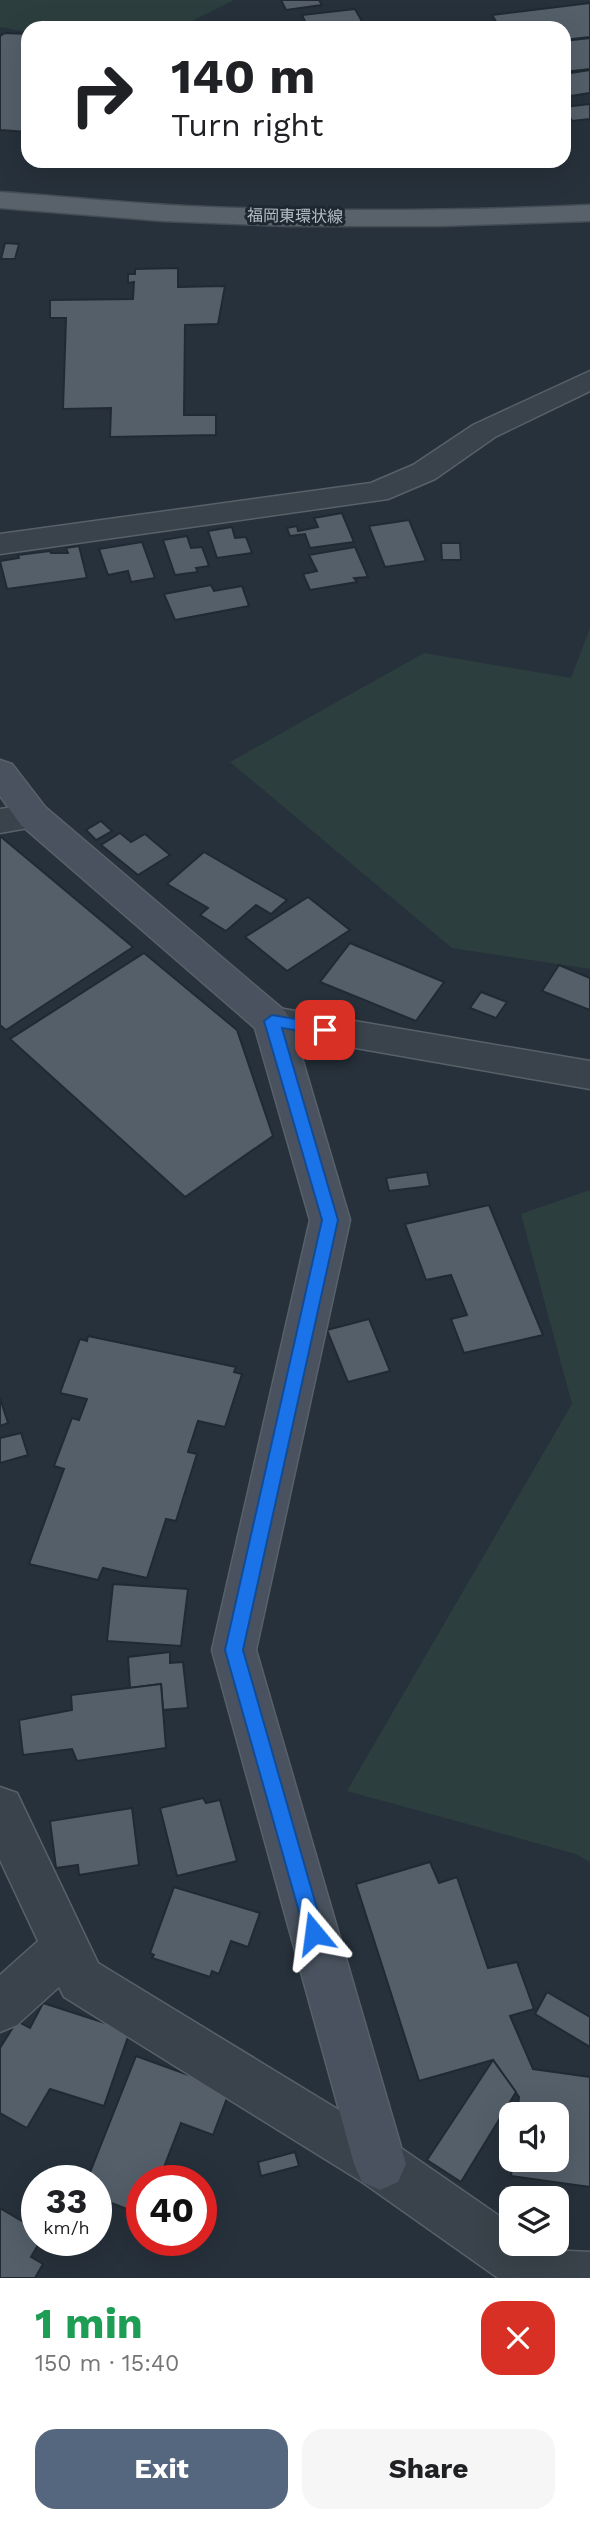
<!DOCTYPE html>
<html lang="en">
<head>
<meta charset="utf-8">
<style>
  :root { --surface:#fff; --page:#f6f6f6; --text:#202124; --muted:#757577; --accent:#55677e }
  body { margin:0; font-family:"Work Sans","Noto Sans JP",sans-serif; background:var(--page); color:var(--text); height:100vh; display:flex; flex-direction:column; font-size:26px; white-space:nowrap }
  * { box-sizing:border-box; margin:0 }
  p { font-size:23px; color:var(--muted) }
  .icon { flex:none; width:38px; height:38px; fill:none; stroke:currentColor; stroke-width:2; stroke-linecap:round; stroke-linejoin:round }
  .map { position:relative; height:2278px; overflow:hidden }
  .side { display:flex; flex-direction:column; background:var(--surface); flex:1 }
  .side>* { flex:none }
  .banner { position:absolute; left:21px; top:21px; width:550px; height:147px; border-radius:21px; box-shadow:0 7px 28px #0002; background:#fff; color:var(--text); overflow:hidden }
  .tools { position:absolute; left:499px; top:2102px; display:grid; gap:14px }
  .tools a { display:grid; place-items:center; width:70px; height:70px; border-radius:14px; background:var(--surface); box-shadow:0 7px 28px #0002; font-size:35px }
  .speed { position:absolute; left:21px; top:2165px; display:flex; gap:14px; font-size:35px; font-weight:700; text-align:center }
  .speed>* { display:grid; place-content:center; width:91px; height:91px; border-radius:50%; background:var(--surface); box-shadow:0 7px 28px #0002; line-height:1 }
  .speed small { font-size:18px; font-weight:400 }
  .speed .limit { border:10px solid #d22; background:#fff; color:#111 }
  .pin { position:absolute; display:grid; place-items:center; width:60px; height:60px; color:#fff; margin:-30px; border-radius:14px; box-shadow:0 4px 10px #0006 }
  .me { position:absolute; width:77px; margin:-38px; rotate:344deg; stroke-linejoin:round; filter:drop-shadow(0 0 5px #0008) }
  .turn { display:flex; align-items:center; gap:24px; height:147px; padding:0 35px; font-size:32px }
  .turn .icon { width:91px; height:91px; stroke-width:2.5 }
  .turn b { display:block; font-size:49px; line-height:60px }
  .round { display:grid; place-items:center; flex:none; width:74px; height:74px; border-radius:21px; background:var(--page) }
  .overview { display:flex; align-items:center; justify-content:space-between; height:119px; padding:0 35px }
  h1 { font-size:42px; font-weight:700; line-height:52px; color:#1e9e55 }
  .cta { display:flex; gap:14px; margin-top:auto; padding:14px 35px }
  .cta a { flex:1; height:80px; border-radius:21px; background:var(--accent); color:#fff; font-size:28px; font-weight:700; line-height:80px; text-align:center }
  .cta a+a { background:var(--page); color:var(--text) }
  .map>svg:first-child { display:block }
</style>
</head>
<body>
<div class="map">
<svg width="590" height="2278" viewBox="0 0 590 2278">
  <rect width="100%" height="100%" fill="#27313b"/>
  <!-- green -->
  <g fill="#2c3f3e">
    <polygon points="0,0 234,0 188,23 189,28 28,28 28,32 0,27"/>
    <polygon points="590,628 590,969 452,948 230,762 424,653 571,678"/>
    <polygon points="590,1190 590,1862 576,1854 347,1791 572,1404 521,1214"/>
  </g>
  <!-- building -->
  <g fill="#545f6a" stroke="#212a32" stroke-width="2">
    <polygon points="281,0 319,0 322,5 286,10"/>
    <polygon points="590,3 590,37 564,40 564,28 500,28 492,15"/>
    <polygon points="355,9 364,25 308,28 302,15"/>
    <polygon points="5,33 28,34 28,132 0,130 0,36"/>
    <polygon points="590,38 590,69 564,72 564,41"/>
    <polygon points="590,70 590,93 564,97 564,74"/>
    <polygon points="590,104 590,119 572,121 564,107"/>
    <polygon points="5,243 19,244 15,259 1,259"/>
    <polygon points="178,268 178,287 225,286 218,324 185,325 184,415 216,415 216,435 110,437 111,408 63,409 66,318 50,318 50,300 133,299 134,282 128,283 128,274 135,274 135,269"/>
    <polygon points="342,513 354,542 310,548 305,534 290,536 287,528 297,526 298,531 318,527 314,518"/>
    <polygon points="409,520 426,561 385,567 369,526"/>
    <polygon points="232,527 235,538 246,537 252,553 217,558 208,531"/>
    <polygon points="187,536 191,548 202,547 209,566 196,568 198,572 175,575 163,540"/>
    <polygon points="142,542 155,578 131,582 128,571 108,575 99,549"/>
    <polygon points="441,543 460,543 461,560 442,560"/>
    <polygon points="79,546 87,578 7,589 0,561 19,558 18,555 50,551 51,553 68,553 66,548"/>
    <polygon points="355,547 368,577 354,578 357,582 310,590 303,574 317,571 309,555"/>
    <polygon points="211,585 214,591 242,586 249,606 175,620 164,594"/>
    <polygon points="101,821 112,831 96,840 86,830"/>
    <polygon points="120,833 131,842 145,834 170,855 138,875 101,845"/>
    <polygon points="0,836 133,947 6,1030 0,1025"/>
    <polygon points="204,852 287,900 271,914 256,905 226,931 200,915 208,908 167,884"/>
    <polygon points="308,897 350,930 287,971 245,937"/>
    <polygon points="350,943 444,982 416,1021 320,982"/>
    <polygon points="144,953 237,1030 273,1136 185,1197 10,1039"/>
    <polygon points="559,965 590,978 590,1010 542,991"/>
    <polygon points="481,992 507,1002 496,1018 470,1008"/>
    <polygon points="427,1172 430,1186 389,1191 386,1178"/>
    <polygon points="489,1205 543,1335 464,1353 451,1319 467,1315 451,1275 426,1280 405,1224"/>
    <polygon points="369,1319 390,1371 348,1382 327,1330"/>
    <polygon points="88,1336 236,1367 234,1372 242,1374 225,1427 198,1421 188,1452 197,1454 176,1521 166,1519 147,1578 103,1568 98,1580 29,1564 64,1469 54,1466 72,1418 79,1420 87,1399 60,1393 80,1339 87,1341"/>
    <polygon points="0,1398 8,1423 0,1426"/>
    <polygon points="21,1433 28,1455 0,1463 0,1438"/>
    <polygon points="113,1584 188,1589 181,1646 107,1641"/>
    <polygon points="170,1652 170,1663 183,1662 188,1708 163,1710 161,1684 130,1688 128,1657"/>
    <polygon points="161,1684 166,1748 77,1761 72,1749 23,1755 19,1720 72,1710 71,1695"/>
    <polygon points="203,1798 206,1803 220,1800 237,1861 177,1876 160,1808"/>
    <polygon points="132,1808 139,1865 79,1875 78,1865 56,1868 50,1821"/>
    <polygon points="430,1862 439,1883 457,1877 488,1968 517,1962 534,2009 510,2016 533,2069 590,2077 590,2187 511,2176 513,2160 556,2160 556,2114 517,2114 519,2097 493,2060 419,2081 356,1884"/>
    <polygon points="174,1887 260,1913 248,1947 231,1941 219,1974 212,1971 210,1977 152,1958 154,1955 150,1953"/>
    <polygon points="547,1992 590,2017 590,2047 535,2014"/>
    <polygon points="43,2003 130,2031 104,2106 50,2089 27,2128 0,2113 0,2048 17,2021 30,2028"/>
    <polygon points="136,2056 230,2090 213,2135 181,2123 159,2180 142,2180 142,2215 96,2197 96,2180 87,2180"/>
    <polygon points="493,2060 516,2092 461,2182 427,2160"/>
    <polygon points="295,2152 299,2166 261,2176 258,2162"/>
    <polygon points="0,2208 37,2230 37,2240 41,2240 31,2257 43,2264 35,2278 0,2278"/>
  </g>
  <g fill="none" stroke-linecap="round" stroke-linejoin="round">
    <defs>
      <g id="street">
        <polygon points="590,371 590,391 495,437 435,479 388,499 0,554 0,534 371,483 413,465 473,425"/>
        <polygon points="33,804 45,807 50,816 45,825 0,833 0,809"/>
        <polygon points="272,1007 590,1061 590,1089 259,1031 253,1021 259,1011"/>
        <polygon points="0,1787 17,1793 98,1963 398,2146 511,2224 511,2244 538,2244 548,2250 590,2252 590,2278 498,2278 362,2182 64,1997 59,1987 17,2025 0,2032 0,1975 38,1941 0,1860"/>
      </g>
      <polygon id="secondary" points="0,760 12,764 45,807 285,1011 291,1021 350,1220 256,1650 406,2164 398,2182 380,2190 362,2182 354,2164 212,1650 310,1220 255,1028 21,825 0,796"/>
      <path id="primary" d="M0 192C62 196 124 203 186 206 320 212 455 211 590 205V221L439 226H287L163 221 0 208Z"/>
    </defs>
    <!-- street casing -->
    <use href="#street" stroke="#586169" stroke-width="3"/>
    <!-- secondary casing -->
    <use href="#secondary" stroke="#586169" stroke-width="3"/>
    <!-- primary casing -->
    <use href="#primary" stroke="#434c54" stroke-width="3"/>
    <!-- street -->
    <use href="#street" fill="#3a434b" fill-rule="evenodd"/>
    <!-- secondary -->
    <use href="#secondary" fill="#49525e" fill-rule="evenodd"/>
    <!-- primary -->
    <use href="#primary" fill="#59626b" fill-rule="evenodd"/>
  </g>
  <!-- route -->
  <polygon fill="#1a73e8" stroke="#114b97" stroke-width="2" points="272,1015 325,1024 333,1030 325,1035 282,1028 338,1220 243,1650 324,1933 322,1940 314,1942 307,1940 305,1933 225,1650 322,1220 264,1021"/>
  <g text-anchor="middle" dominant-baseline="central" stroke-width="6" stroke-linejoin="round" paint-order="stroke">
    <!-- far-street labels -->
    <g font-size="16" fill="#b6bec7" stroke="#1f2830">
      <text transform="translate(295 216) rotate(1)">福岡東環状線</text>
    </g>
  </g>
</svg>
<div class="tools">
<a><svg class="icon" aria-label="sound" viewBox="0 0 24 24"><path d="M4 9h4l5-4v14l-5-4H4zM17 9q2 3 0 6"/></svg></a>
<a><svg class="icon" aria-label="layers" viewBox="0 0 24 24"><path d="M12 4l9 5-9 5-9-5zM3 14l9 5 9-5"/></svg></a>
</div>
<div class="speed"><div>33<small>km/h</small></div><div class="limit">40</div></div>
<div class="pin" style="left:325px;top:1030px;background:#d93025"><svg class="icon" aria-label="arrive" viewBox="0 0 24 24"><path d="M6 21V4h12l-3 4 3 4H6"/></svg></div>
<svg class="me" style="left:314px;top:1933px" viewBox="-20 -20 40 40"><path d="M0-17L14 15 0 8-14 15z" fill="#1a73e8" stroke="#fff" stroke-width="4"/></svg>
<div class="banner">
<div class="turn"><svg class="icon" aria-label="right" viewBox="0 0 24 24"><path d="M7 20v-9h11M14 6l5 5-5 5"/></svg><div><b>140 m</b>Turn right</div></div>
</div>
</div>
<section class="side">
<div class="overview"><div><h1>1 min</h1><p>150 m · 15:40</p></div><a class="round" style="background:#d93025;color:#fff"><svg class="icon" aria-label="close" viewBox="0 0 24 24"><path d="M6 6l12 12M18 6L6 18"/></svg></a></div>
<div class="cta"><a>Exit</a><a>Share</a></div>
</section>
</body>
</html>
